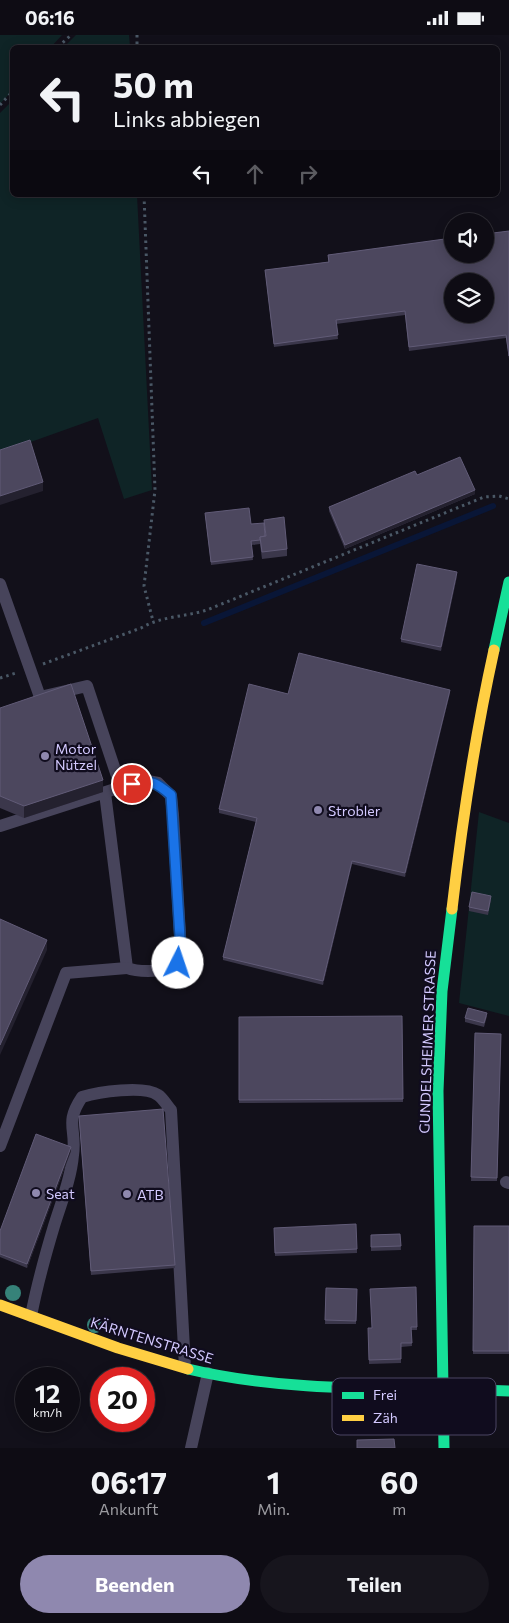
<!DOCTYPE html>
<html lang="de">
<head>
<meta charset="utf-8">
<style>
  :root { --surface:#0e0c14; --page:#17151d; --text:#f1f3f6; --muted:#9b9ba0; --line:#2e2c34; --accent:#8f88af }
  body { margin:0; font-family:Commissioner,sans-serif; background:var(--page); color:var(--text); height:100vh; display:flex; flex-direction:column; font-size:19px; white-space:nowrap }
  * { box-sizing:border-box; margin:0 }
  p { font-size:16px; color:var(--muted) }
  .icon { flex:none; width:28px; height:28px; fill:none; stroke:currentColor; stroke-width:2; stroke-linecap:round; stroke-linejoin:round }
  .map { position:relative; height:1413px; overflow:hidden }
  .panel { display:flex; flex-direction:column; background:var(--surface); flex:1 }
  .panel>* { flex:none }
  .hud { position:absolute; left:10px; top:10px; width:490px; height:152px; border-radius:8px; box-shadow:0 2px 12px #0003,0 0 0 1px var(--line); background:#0e0c14; color:var(--text); overflow:hidden }
  .fabs { position:absolute; left:444px; top:178px; display:grid; gap:10px }
  .fabs a { display:grid; place-items:center; width:50px; height:50px; border-radius:50%; background:var(--surface); box-shadow:0 2px 12px #0003,0 0 0 1px var(--line); font-size:25px }
  .speed { position:absolute; left:15px; top:1332px; display:flex; gap:10px; font-size:25px; font-weight:700; text-align:center }
  .speed>* { display:grid; place-content:center; width:65px; height:65px; border-radius:50%; background:var(--surface); box-shadow:0 2px 12px #0003,0 0 0 1px var(--line); line-height:1 }
  .speed small { font-size:12px; font-weight:400 }
  .speed .limit { border:8px solid #d22; background:#fff; color:#111 }
  .pin { position:absolute; display:grid; place-items:center; width:42px; height:42px; color:#fff; margin:-21px; border:2px solid #fff; border-radius:50%; box-shadow:0 1px 5px #0007 }
  .me { position:absolute; width:55px; margin:-28px; rotate:4deg; stroke-linejoin:round; filter:drop-shadow(0 0 4px #0008) }
  .turn { display:flex; align-items:center; gap:18px; height:105px; padding:0 20px; font-size:22px }
  .turn .icon { width:65px; height:65px; stroke-width:2.5 }
  .turn b { display:block; font-size:35px; line-height:42px }
  .lanes { display:flex; align-items:center; height:48px; padding:0 20px; background:#0003; justify-content:center; gap:25px; direction:ltr }
  .lanes .off { opacity:.35 }
  .eta { display:flex; justify-content:space-evenly; align-items:center; height:85px; text-align:center }
  .eta b { font-size:30px; font-weight:700; line-height:35px }
  .action { display:flex; gap:10px; margin-top:auto; padding:10px 20px }
  .action a { flex:1; height:58px; border-radius:30px; background:var(--accent); color:#fff; font-size:20px; font-weight:700; line-height:58px; text-align:center }
  .action a+a { background:var(--page); color:var(--text) }
  .status { display:flex; justify-content:space-between; align-items:center; height:35px; padding:0 25px; background:var(--surface); direction:ltr }
  .status svg { height:14px; fill:currentColor }
  .map>svg:first-child { display:block }
</style>
</head>
<body>
<div class="status"><b>06:16</b><svg viewBox="0 0 49 12"><path d="M0 12V9h3v3zM5 12V6h3v6zM10 12V3h3v9zM15 12V0h3v12zM26 1h20v11H26zM47 4h2v5h-2z"/></svg></div>
<div class="map">
<svg width="509" height="1413" viewBox="0 0 509 1413">
  <rect width="100%" height="100%" fill="#12101a"/>
  <!-- green -->
  <g fill="#0f2426">
    <polygon points="0,0 62,0 51,12 12,12 12,56 0,69"/>
    <polygon points="76,0 129,0 130,12 64,12"/>
    <polygon points="12,66 12,160 137,160 152,455 124,464 98,383 0,418 0,78"/>
    <polygon points="479,777 509,788 509,981 459,968"/>
  </g>
  <g fill="none" stroke-linecap="round" stroke-linejoin="round">
    <!-- stream -->
    <polyline stroke="#091637" stroke-width="6" points="204,588 493,471"/>
    <!-- path -->
    <g stroke="#4a5866" stroke-width="3" stroke-dasharray="2.5 4" stroke-linecap="butt">
      <polyline points="137,0 137,12"/>
      <polyline points="58,12 71,0"/>
      <polyline points="0,70 12,57"/>
      <polyline points="144,160 155,455 144,551 153,586"/>
      <path d="M43 629 141 593C161 581 185 582 207 575L484 462 499 461 509 464"/>
      <polyline points="0,643 16,638"/>
    </g>
    <!-- lane -->
    <g stroke="#47445b" stroke-width="12">
      <polyline points="0,549 40,662 87,651 121,753"/>
      <path d="M0 791 143 745 158 748 171 761 173 780 181 917C180 921 180 926 177 929 170 938 137 937 127 933L105 758"/>
      <polyline points="0,1111 66,938 127,933"/>
      <polyline points="506,1147 509,1148"/>
      <path d="M31 1281C37 1250 45 1221 54 1191 61 1168 71 1144 73 1120 77 1093 64 1089 82 1062 98 1057 144 1050 158 1060 163 1063 167 1071 171 1075L185 1332"/>
      <polyline points="191,1413 208,1338"/>
    </g>
    <!-- fast -->
    <g stroke="#16e098" stroke-width="11">
      <polyline points="494,615 509,547"/>
      <path d="M188 1334C293 1359 402 1352 509 1356"/>
      <polyline points="444,1413 438,1056 442,956 452,874"/>
    </g>
    <!-- slow -->
    <g stroke="#ffcf43" stroke-width="11">
      <path d="M452 874C462 787 475 701 494 615"/>
      <polyline points="0,1270 118,1313 188,1334"/>
    </g>
  </g>
  <!-- trees -->
  <g fill="#368279">
    <circle cx="13" cy="1258" r="8"/>
    <circle cx="95" cy="1290" r="8"/>
  </g>
  <!-- wall -->
  <g fill="#3b374b">
    <polygon points="509,196 509,324 506,303 409,316 405,280 336,289 338,304 274,312 265,235 328,227 328,220"/>
    <polygon points="417,440 475,459 345,514 329,476 329,472"/>
    <polygon points="205,478 251,489 287,514 287,521 262,524 260,509 251,510 253,525 211,530"/>
    <polygon points="457,541 441,616 401,607 401,604"/>
    <polygon points="450,658 405,842 352,829 323,950 223,925 223,922 256,787 219,778 219,774 288,659"/>
    <polygon points="0,673 103,757 24,783 0,773"/>
    <polygon points="491,865 488,880 469,876 469,872"/>
    <polygon points="402,981 403,1067 239,1068 239,982"/>
    <polygon points="487,981 484,992 465,987 465,983"/>
    <polygon points="475,998 501,999 497,1146 471,1146"/>
    <polygon points="79,1084 175,1230 175,1233 91,1240"/>
    <polygon points="71,1116 27,1233 0,1222 0,1196"/>
    <polygon points="509,1191 509,1319 473,1319 473,1316"/>
    <polygon points="274,1193 357,1214 357,1218 275,1221"/>
    <polygon points="400,1199 401,1215 371,1216 371,1200"/>
    <polygon points="326,1253 357,1254 356,1289 325,1289"/>
    <polygon points="417,1292 417,1295 411,1295 412,1311 401,1312 401,1328 369,1329 368,1293"/>
  </g>
  <!-- shaded-wall -->
  <g fill="#24212f">
    <polygon points="43,447 43,456 0,470 0,461"/>
    <polygon points="475,455 475,459 345,514 345,510"/>
    <polygon points="457,537 457,541 441,616 441,612"/>
    <polygon points="450,655 450,658 405,842 405,838"/>
    <polygon points="103,745 103,757 24,783 24,771"/>
    <polygon points="352,826 352,829 323,950 323,946"/>
    <polygon points="47,905 47,915 0,1020 0,1010"/>
    <polygon points="71,1112 71,1116 27,1233 27,1229"/>
  </g>
  <!-- building -->
  <g fill="#4c475e" stroke="#615b77" fill-rule="evenodd">
    <path d="M509 196V321L506 300 409 312 405 276 336 285 338 300 274 309 265 235 329 227 328 220 452 203V219H485V199ZM452 246H485V279H452Z"/>
    <polygon points="30,405 43,447 0,461 0,415"/>
    <polygon points="460,422 475,455 345,510 329,472 415,436 417,440"/>
    <polygon points="249,473 251,489 264,488 265,501 260,502 260,505 251,506 253,522 211,527 205,478"/>
    <polygon points="284,482 287,514 262,517 260,502 266,501 264,485"/>
    <polygon points="417,529 457,537 441,612 401,604"/>
    <polygon points="299,618 450,655 405,838 352,826 323,946 223,922 257,783 219,774 249,649 288,659"/>
    <polygon points="71,649 103,745 24,771 0,761 0,673"/>
    <polygon points="472,857 491,861 488,876 469,872"/>
    <polygon points="0,884 47,905 0,1010"/>
    <polygon points="468,973 487,978 484,988 465,983"/>
    <polygon points="402,981 403,1064 239,1065 239,982"/>
    <polygon points="475,998 501,999 497,1143 471,1142"/>
    <polygon points="163,1074 175,1230 91,1236 79,1081"/>
    <polygon points="36,1099 71,1112 27,1229 0,1219 0,1196"/>
    <polygon points="356,1189 357,1214 275,1218 274,1193"/>
    <polygon points="474,1191 509,1191 509,1316 473,1316"/>
    <polygon points="400,1199 401,1211 371,1212 371,1200"/>
    <polygon points="416,1252 417,1292 411,1292 412,1308 401,1308 401,1324 369,1325 368,1293 372,1293 370,1254"/>
    <polygon points="326,1253 357,1254 356,1286 325,1285"/>
    <polygon points="394,1404 395,1413 357,1413 357,1405"/>
  </g>
  <g fill="none" stroke-linecap="round" stroke-linejoin="round">
    <defs>
      <path id="route" d="M132 749C150 743 158 749 171 760L181 918 178 928"/>
    </defs>
    <!-- route casing -->
    <use href="#route" stroke="#114b97" stroke-width="12"/>
    <!-- route -->
    <use href="#route" stroke="#1a73e8" stroke-width="9"/>
  </g>
  <!-- markers -->
  <g fill="#8f88af" stroke="#100c1e" stroke-width="2">
    <circle cx="45" cy="721" r="5"/>
    <circle cx="318" cy="775" r="5"/>
    <circle cx="36" cy="1158" r="5"/>
    <circle cx="127" cy="1159" r="5"/>
  </g>
  <g text-anchor="middle" dominant-baseline="central" stroke-width="4.5" stroke-linejoin="round" paint-order="stroke">
    <!-- poi labels -->
    <g font-size="14" fill="#d3c9ff" stroke="#100c1e" text-anchor="start">
      <text x="55" y="713">Motor<tspan x="55" dy="16">Nützel</tspan></text>
      <text x="328" y="775">Strobler</text>
      <text x="46" y="1158">Seat</text>
      <text x="137" y="1159">ATB</text>
    </g>
    <!-- street labels -->
    <g font-size="14" fill="#d3c9ff" stroke="#100c1e">
      <text transform="translate(427 1007) rotate(-88)">GUNDELSHEIMER STRASSE</text>
      <text transform="translate(152 1305) rotate(17)">KÄRNTENSTRASSE</text>
    </g>
  </g>
  <!-- legend -->
  <rect x="332" y="1343" width="164" height="57" rx="8" fill="#100c1e" stroke="#4a4562" stroke-width="1"/>
  <rect x="342" y="1357" width="22" height="7" fill="#16e098"/>
  <rect x="342" y="1380" width="22" height="6" fill="#ffcf43"/>
  <g font-size="14" fill="#d3c9ff">
    <text x="373" y="1365">Frei</text>
    <text x="373" y="1388">Zäh</text>
  </g>
</svg>
<div class="fabs">
<a><svg class="icon" aria-label="sound" viewBox="0 0 24 24"><path d="M4 9h4l5-4v14l-5-4H4zM17 9q2 3 0 6"/></svg></a>
<a><svg class="icon" aria-label="layers" viewBox="0 0 24 24"><path d="M12 4l9 5-9 5-9-5zM3 14l9 5 9-5"/></svg></a>
</div>
<div class="speed"><div>12<small>km/h</small></div><div class="limit">20</div></div>
<div class="pin" style="left:132px;top:749px;background:#d93025"><svg class="icon" aria-label="arrive" viewBox="0 0 24 24"><path d="M6 21V4h12l-3 4 3 4H6"/></svg></div>
<svg class="me" style="left:178px;top:928px" viewBox="-20 -20 40 40"><circle r="19" fill="#fff"/><path d="M0-13L10 11 0 6-10 11z" fill="#1a73e8"/></svg>
<div class="hud">
<div class="turn"><svg class="icon" aria-label="left" viewBox="0 0 24 24"><path d="M17 20v-9H6M10 6l-5 5 5 5"/></svg><div><b>50 m</b>Links abbiegen</div></div>
<div class="lanes"><svg class="icon" aria-label="left" viewBox="0 0 24 24"><path d="M17 20v-9H6M10 6l-5 5 5 5"/></svg><svg class="icon off" aria-label="ahead" viewBox="0 0 24 24"><path d="M12 20V5M6 11l6-6 6 6"/></svg><svg class="icon off" aria-label="right" viewBox="0 0 24 24"><path d="M7 20v-9h11M14 6l5 5-5 5"/></svg></div>
</div>
</div>
<section class="panel">
<div class="eta">
<div><b>06:17</b><p>Ankunft</p></div>
<div><b>1</b><p>Min.</p></div>
<div><b>60</b><p>m</p></div>
</div>
<div class="action"><a>Beenden</a><a>Teilen</a></div>
</section>
</body>
</html>
